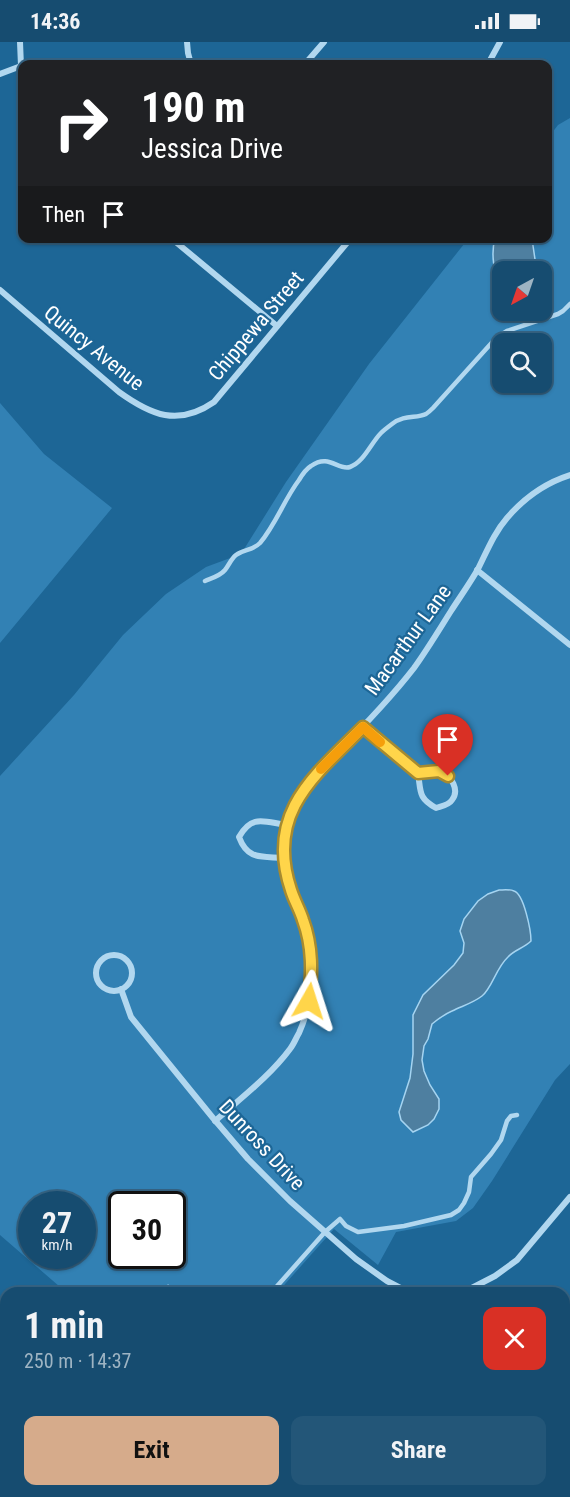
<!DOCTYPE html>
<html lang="en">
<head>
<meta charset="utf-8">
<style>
  :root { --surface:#164c70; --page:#235678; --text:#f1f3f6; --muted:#9eb4c3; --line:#356383; --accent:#d6ab8b }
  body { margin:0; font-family:"Roboto Condensed",sans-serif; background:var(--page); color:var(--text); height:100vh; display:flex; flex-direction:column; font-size:22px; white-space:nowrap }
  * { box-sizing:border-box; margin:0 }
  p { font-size:20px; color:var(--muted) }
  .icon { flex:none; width:33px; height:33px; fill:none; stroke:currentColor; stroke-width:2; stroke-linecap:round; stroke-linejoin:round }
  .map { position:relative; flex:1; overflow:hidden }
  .side { position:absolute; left:0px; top:1245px; width:570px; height:210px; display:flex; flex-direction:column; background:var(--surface); border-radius:18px 18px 0 0; box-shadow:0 2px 4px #0004,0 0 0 2px var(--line) }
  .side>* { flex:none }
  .hud { position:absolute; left:18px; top:18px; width:534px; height:183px; border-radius:12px; box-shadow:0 2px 4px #0004,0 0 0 2px var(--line); background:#202124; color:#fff; overflow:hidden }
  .needle { width:39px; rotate:220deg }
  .tools { position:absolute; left:492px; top:219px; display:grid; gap:12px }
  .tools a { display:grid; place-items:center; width:60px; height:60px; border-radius:12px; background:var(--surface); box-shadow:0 2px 4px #0004,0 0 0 2px var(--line); font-size:30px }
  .speed { position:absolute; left:18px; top:1149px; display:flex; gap:12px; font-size:30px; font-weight:700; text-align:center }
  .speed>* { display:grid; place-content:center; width:78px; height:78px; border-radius:50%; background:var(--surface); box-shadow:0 2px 4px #0004,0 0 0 2px var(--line); line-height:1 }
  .speed small { font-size:15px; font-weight:400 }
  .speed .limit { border:3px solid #111; border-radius:9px; background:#fff; color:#111 }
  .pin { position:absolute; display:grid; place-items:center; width:51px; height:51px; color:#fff; margin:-62px -26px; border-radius:50% 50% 50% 0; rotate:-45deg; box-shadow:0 0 6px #0007 }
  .pin .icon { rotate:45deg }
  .me { position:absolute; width:66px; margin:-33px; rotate:6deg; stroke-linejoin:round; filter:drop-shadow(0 0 4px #0008) }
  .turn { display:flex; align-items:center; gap:21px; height:126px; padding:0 24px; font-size:27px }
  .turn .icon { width:78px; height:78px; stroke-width:2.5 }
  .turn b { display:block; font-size:42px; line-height:51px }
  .then { display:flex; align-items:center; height:57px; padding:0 24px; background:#0003; gap:12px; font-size:22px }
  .round { display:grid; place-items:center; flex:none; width:63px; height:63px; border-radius:12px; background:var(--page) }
  .headline { display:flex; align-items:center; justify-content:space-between; height:102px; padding:0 24px }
  h1 { font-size:36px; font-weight:700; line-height:45px }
  .primary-button { display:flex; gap:12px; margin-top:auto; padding:12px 24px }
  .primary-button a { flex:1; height:69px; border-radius:12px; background:var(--accent); color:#111; font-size:24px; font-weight:700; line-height:69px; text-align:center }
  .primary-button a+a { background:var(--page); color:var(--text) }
  .status { display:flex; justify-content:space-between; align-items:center; height:42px; padding:0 30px; background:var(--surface); direction:ltr }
  .status svg { height:16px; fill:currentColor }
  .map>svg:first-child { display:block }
</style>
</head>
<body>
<div class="status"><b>14:36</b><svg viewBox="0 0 49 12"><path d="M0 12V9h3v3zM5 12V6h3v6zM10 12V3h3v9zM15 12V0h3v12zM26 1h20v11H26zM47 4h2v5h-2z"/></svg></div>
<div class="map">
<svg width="570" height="1455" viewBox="0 0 570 1455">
  <rect width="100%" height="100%" fill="#1d6696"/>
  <!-- green -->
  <g fill="#3281b4" fill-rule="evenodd">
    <path d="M570 76V1022L555 1038 492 1139 473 1166 456 1179 396 1190 378 1223 334 1187 277 1251H67L0 1193V734L74 653 123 593 166 552 206 525 241 512 286 440 369 322 468 197 548 196V96L558 83ZM502 230H542V268H502ZM502 302H542V340H502ZM32 1162H82V1214H32ZM122 1162H172V1214H122Z"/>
    <polygon points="0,361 44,412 112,466 0,601"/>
  </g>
  <!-- water -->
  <g fill="#4e7fa0" stroke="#a5d4f1" stroke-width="1.5">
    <path d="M495 197H532L536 224 535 229 502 230V244C493 233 491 210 495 197Z"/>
    <path d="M499 848C503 848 510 847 514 849 524 852 531 889 531 899 524 906 514 908 508 915 496 926 492 946 482 954 473 961 462 964 452 969 445 972 438 977 432 982L428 997 424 1004 422 1018 424 1029 430 1043 439 1057V1067L434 1077 428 1083 413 1090 401 1078 399 1070 410 1036 413 1012V973L423 953 454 923 463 911 464 901 460 889 464 877 478 859 488 852Z"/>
  </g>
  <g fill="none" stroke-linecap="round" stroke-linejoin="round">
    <!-- path -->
    <polyline stroke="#b1d7ef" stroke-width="2" stroke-dasharray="3 4.5" stroke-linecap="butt" points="532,1449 533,1455"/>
    <!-- service -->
    <g stroke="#b1d7ef" stroke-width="4.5">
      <path d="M205 539C212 536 220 534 225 528 229 523 231 517 236 513 244 507 252 509 260 501 276 482 284 458 299 438 302 433 306 427 311 424 329 411 338 429 350 425 364 420 371 401 381 391 384 388 388 385 392 382 405 372 416 377 426 372 429 370 431 368 433 366L496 296 507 289 558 272 563 269 570 262"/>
      <polyline points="168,1245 173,1251"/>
      <polyline points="271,1251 325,1190 340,1177 346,1184 358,1190 404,1184 451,1173 459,1168 464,1161 469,1150 471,1135 491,1112 501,1098 507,1079 511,1074 517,1073"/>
    </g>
    <!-- minor -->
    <g stroke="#b1d7ef" stroke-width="6">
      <polyline points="20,0 21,24 22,28"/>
      <polyline points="187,0 188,11 191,22"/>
      <polyline points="305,22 324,0"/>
      <polyline points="488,22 500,0"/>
      <polyline points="0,32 21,24"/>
      <polyline points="171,196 277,284"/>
      <path d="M0 248 119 350C151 373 178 385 214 360L351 196"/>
      <polyline points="477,528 570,603"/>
      <path d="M363 685 418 731C421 750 418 756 436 766 442 764 449 763 452 758 460 748 451 734 442 730 435 728 425 731 418 731"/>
      <path d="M285 816C262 814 248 819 239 795 252 772 264 780 287 783"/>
      <circle cx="114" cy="931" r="18"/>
      <polyline points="121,947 131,975 213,1076 248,1117 290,1159 356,1217 387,1239 410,1251"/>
      <path d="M215 1079C241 1056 270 1034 290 1007 294 1002 296 996 299 991 315 955 316 912 302 876 299 867 295 859 292 850 283 828 281 798 289 775 298 750 317 731 335 713 362 686 390 657 414 626 427 608 439 588 451 569 460 555 470 541 478 527 487 509 494 491 507 476 524 456 545 441 570 433"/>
      <polyline points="462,1251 495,1234 517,1218 570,1155"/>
      <polyline points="0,1301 6,1306"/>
      <polyline points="0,1357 6,1350"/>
      <polyline points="128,1455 133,1449"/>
    </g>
  </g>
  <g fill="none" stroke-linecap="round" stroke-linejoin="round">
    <defs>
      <path id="route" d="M309 959C312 931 313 905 303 878 300 868 294 858 291 848 265 771 314 734 363 685L418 731 439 729 448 734"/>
    </defs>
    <!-- route casing -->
    <use href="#route" stroke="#a68a30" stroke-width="15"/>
    <!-- route -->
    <use href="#route" stroke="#ffd54a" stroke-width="10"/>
    <!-- slow -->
    <polyline stroke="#f59e0b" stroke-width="10" points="321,727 363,685 380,700"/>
  </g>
  <g text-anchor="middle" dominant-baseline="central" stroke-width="4.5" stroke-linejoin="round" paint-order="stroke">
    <!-- street labels -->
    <g font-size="21" fill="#fff" stroke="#1d6696">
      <text transform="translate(256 284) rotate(-50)">Chippewa Street</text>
      <text transform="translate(94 306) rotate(39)">Quincy Avenue</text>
      <text transform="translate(408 598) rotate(-54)">Macarthur Lane</text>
      <text transform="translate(262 1103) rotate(47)">Dunross Drive</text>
    </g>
  </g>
</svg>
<div class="tools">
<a><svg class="needle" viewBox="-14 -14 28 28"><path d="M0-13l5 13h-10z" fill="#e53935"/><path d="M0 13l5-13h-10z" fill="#9eb4c3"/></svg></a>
<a><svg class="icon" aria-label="search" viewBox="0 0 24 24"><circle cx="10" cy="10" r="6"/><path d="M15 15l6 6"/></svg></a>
</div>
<div class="speed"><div>27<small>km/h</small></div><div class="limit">30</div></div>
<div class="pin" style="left:448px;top:734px;background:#d93025"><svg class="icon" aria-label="arrive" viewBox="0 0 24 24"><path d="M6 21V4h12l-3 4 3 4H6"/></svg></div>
<svg class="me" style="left:309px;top:959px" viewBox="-20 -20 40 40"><path d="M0-17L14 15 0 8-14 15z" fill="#ffd54a" stroke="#fff" stroke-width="4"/></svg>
<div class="hud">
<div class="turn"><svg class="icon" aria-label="right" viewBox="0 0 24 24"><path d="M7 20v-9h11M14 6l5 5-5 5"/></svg><div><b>190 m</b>Jessica Drive</div></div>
<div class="then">Then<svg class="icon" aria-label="arrive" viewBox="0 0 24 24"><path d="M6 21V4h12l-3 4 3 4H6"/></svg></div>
</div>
<section class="side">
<div class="headline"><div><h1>1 min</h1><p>250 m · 14:37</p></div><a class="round" style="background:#d93025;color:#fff"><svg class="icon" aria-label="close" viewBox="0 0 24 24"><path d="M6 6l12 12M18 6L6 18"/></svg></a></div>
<div class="primary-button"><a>Exit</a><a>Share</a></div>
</section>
</div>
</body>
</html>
